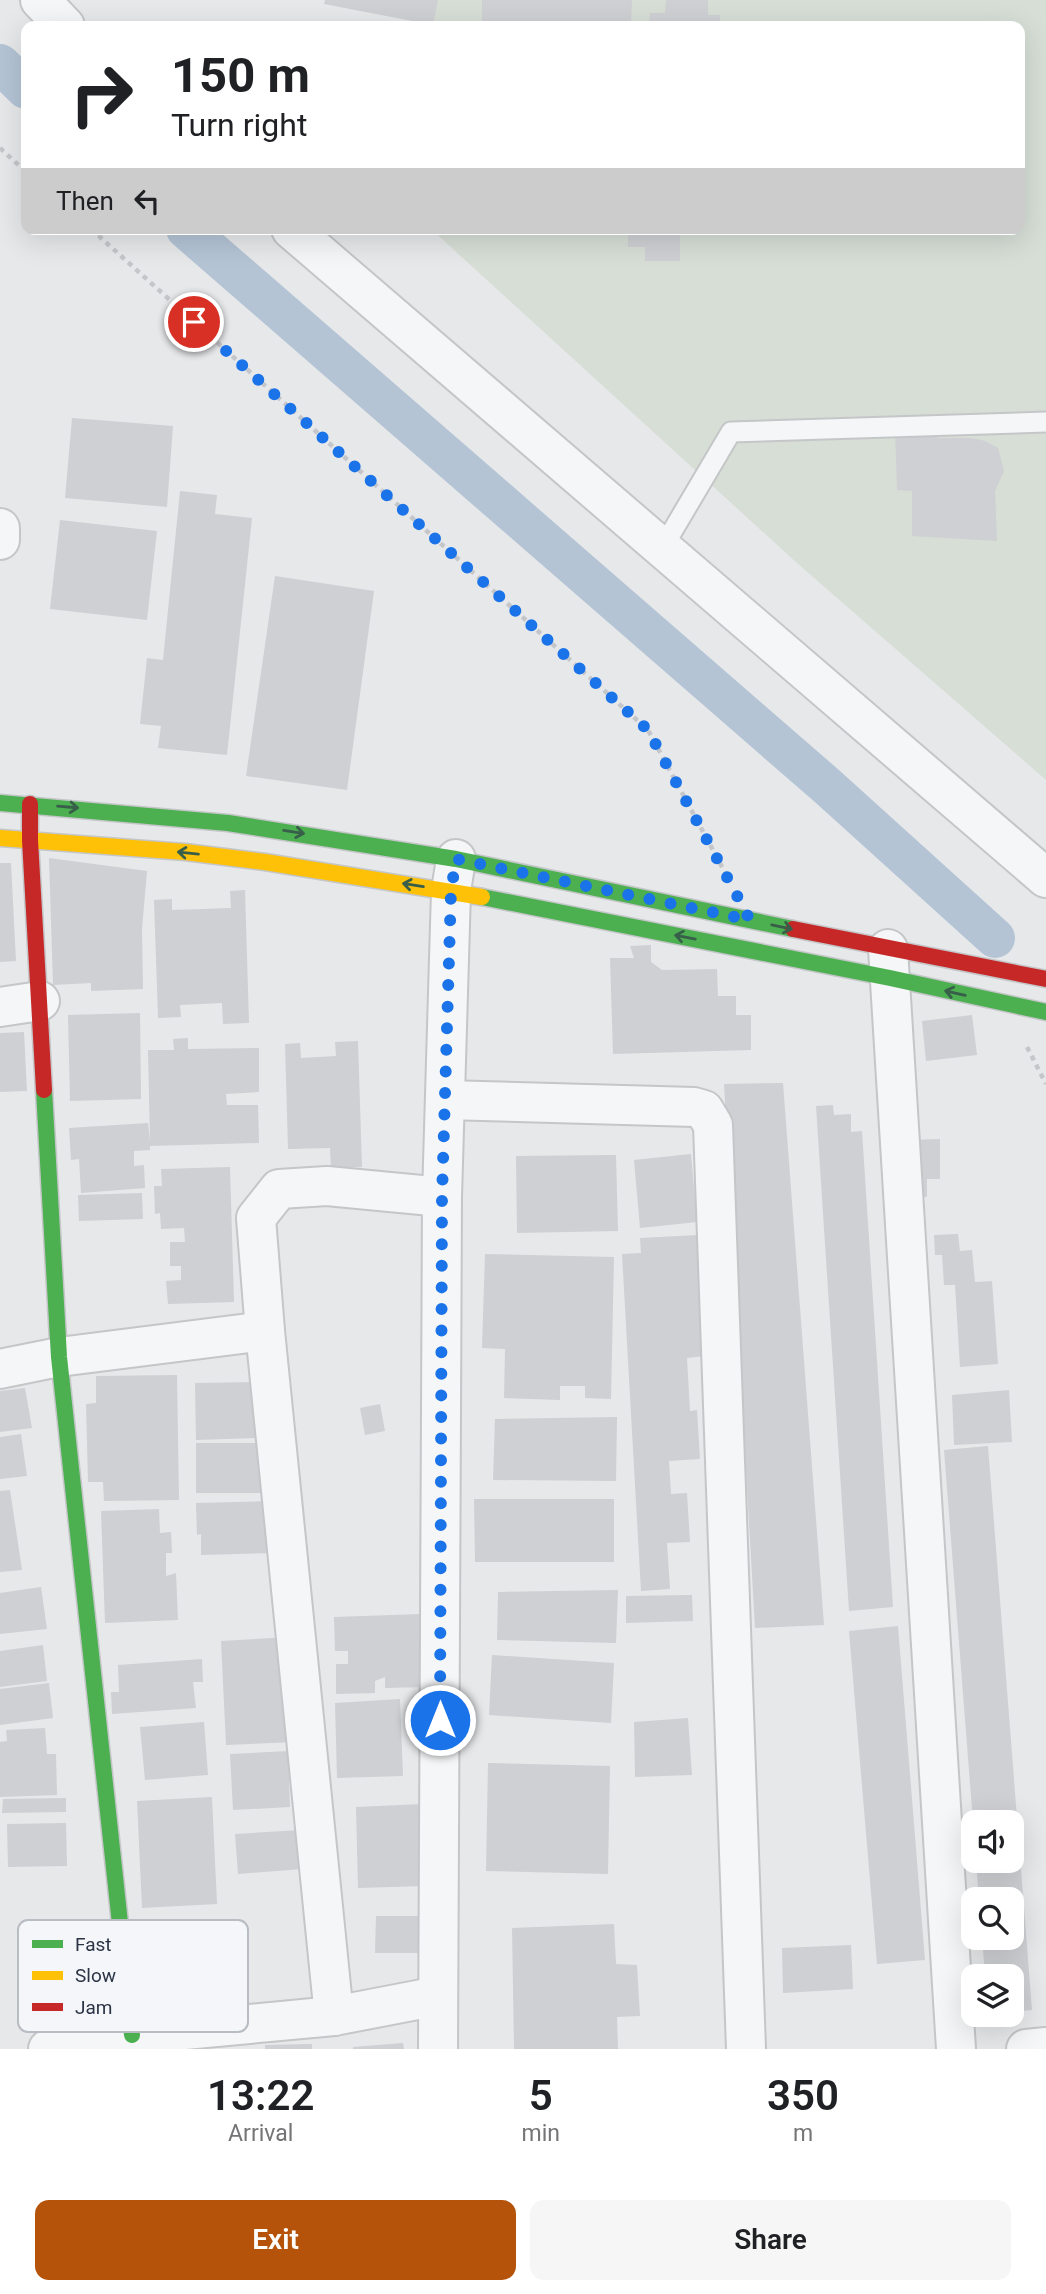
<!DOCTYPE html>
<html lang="en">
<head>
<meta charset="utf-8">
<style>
  :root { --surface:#fff; --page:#f6f6f6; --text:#202124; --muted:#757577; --accent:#b45309 }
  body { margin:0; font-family:Roboto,sans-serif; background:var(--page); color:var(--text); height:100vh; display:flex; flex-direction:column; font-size:26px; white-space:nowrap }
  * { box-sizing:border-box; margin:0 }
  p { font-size:23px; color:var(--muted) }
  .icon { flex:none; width:38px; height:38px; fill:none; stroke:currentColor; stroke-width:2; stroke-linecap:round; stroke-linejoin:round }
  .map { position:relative; height:2049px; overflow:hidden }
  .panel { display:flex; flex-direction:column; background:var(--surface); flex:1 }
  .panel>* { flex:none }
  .top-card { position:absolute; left:21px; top:21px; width:1004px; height:214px; border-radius:14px; box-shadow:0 7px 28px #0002; background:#fff; color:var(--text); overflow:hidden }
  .controls { position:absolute; left:961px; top:1810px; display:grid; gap:14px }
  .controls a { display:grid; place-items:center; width:63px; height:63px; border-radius:14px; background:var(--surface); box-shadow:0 7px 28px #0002; font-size:35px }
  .pin { position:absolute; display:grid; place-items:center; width:60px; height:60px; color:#fff; margin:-30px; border:4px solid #fff; border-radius:50%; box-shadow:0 2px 7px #0007 }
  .me { position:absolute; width:77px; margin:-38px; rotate:0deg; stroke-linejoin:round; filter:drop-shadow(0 0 5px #0008) }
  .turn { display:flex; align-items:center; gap:24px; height:147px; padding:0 35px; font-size:32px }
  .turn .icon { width:91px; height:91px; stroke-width:2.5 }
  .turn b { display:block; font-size:49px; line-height:60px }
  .then { display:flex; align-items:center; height:66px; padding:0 35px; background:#0003; gap:14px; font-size:26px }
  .eta { display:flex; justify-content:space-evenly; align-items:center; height:119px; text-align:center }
  .eta b { font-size:42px; font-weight:600; line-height:49px }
  .action { display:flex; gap:14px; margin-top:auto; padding:14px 35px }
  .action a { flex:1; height:80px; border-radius:14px; background:var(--accent); color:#fff; font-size:28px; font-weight:600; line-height:80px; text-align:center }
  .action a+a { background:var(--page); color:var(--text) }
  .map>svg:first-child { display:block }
</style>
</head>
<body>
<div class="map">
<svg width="1046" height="2049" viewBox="0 0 1046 2049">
  <rect width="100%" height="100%" fill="#e6e8ea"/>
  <!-- green -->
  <polygon fill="#d6ded6" points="428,0 1046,0 1046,780 797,563 431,229 1020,229 1020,26 422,26"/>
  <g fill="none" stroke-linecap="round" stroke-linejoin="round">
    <!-- canal -->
    <g stroke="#b4c4d5" stroke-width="40">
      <polyline points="0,64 26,89"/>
      <polyline points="186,229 828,787 995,938"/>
    </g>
  </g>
  <!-- building -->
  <g fill="#ced0d3">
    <polygon points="325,0 438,0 433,25 324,4"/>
    <polygon points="482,0 632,0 631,26 482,26"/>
    <polygon points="666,0 708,0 708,15 720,15 720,26 649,26 650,13 665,13"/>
    <polygon points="628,229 680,229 680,261 645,261 645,247 628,247"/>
    <polygon points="72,418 173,426 167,507 65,498"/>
    <polygon points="895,429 938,430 938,438 972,438 985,441 998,448 1004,471 995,491 997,541 912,536 912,491 897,490"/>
    <polygon points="180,491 217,495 215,514 252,518 227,755 158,748 161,726 140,724 147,658 163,660"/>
    <polygon points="60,520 157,531 147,620 50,609"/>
    <polygon points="275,576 374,591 347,790 246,776"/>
    <polygon points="49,858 147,871 142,929 143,989 91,991 91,983 53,985"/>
    <polygon points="0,863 11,863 16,961 0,962"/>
    <polygon points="245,890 249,1023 223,1024 222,1003 180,1005 181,1017 158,1018 154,900 172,899 172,910 231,908 230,891"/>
    <polygon points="651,945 651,962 662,970 717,969 718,996 736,996 736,1015 751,1015 751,1050 613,1054 610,958 634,958 630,946"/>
    <polygon points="140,1013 141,1099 70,1101 68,1015"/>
    <polygon points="972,1015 977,1055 926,1061 922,1021"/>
    <polygon points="24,1032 27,1091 0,1092 0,1033"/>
    <polygon points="188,1038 188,1049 259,1048 259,1092 226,1094 227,1105 258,1105 259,1143 150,1146 150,1150 134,1151 134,1166 144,1165 145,1188 81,1193 79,1159 71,1160 69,1128 148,1123 150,1141 148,1050 174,1050 173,1039"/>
    <polygon points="358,1041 362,1167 331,1168 330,1148 288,1149 285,1044 300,1043 301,1058 336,1056 335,1042"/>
    <polygon points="783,1083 824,1625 755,1628 724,1084"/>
    <polygon points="833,1105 834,1115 851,1114 851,1132 862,1131 893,1607 849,1611 816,1106"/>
    <polygon points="940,1139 940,1179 927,1179 927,1197 909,1198 908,1140"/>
    <polygon points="691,1154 697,1222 640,1228 634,1160"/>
    <polygon points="616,1155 618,1231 517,1233 516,1156"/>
    <polygon points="230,1167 234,1302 168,1304 166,1281 181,1280 181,1266 170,1266 170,1242 185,1242 184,1228 161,1229 160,1213 155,1214 154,1186 162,1186 161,1169"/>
    <polygon points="142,1193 143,1219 79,1221 78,1195"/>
    <polygon points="958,1234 960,1251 972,1250 975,1282 992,1281 998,1364 960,1367 955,1285 944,1285 942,1255 935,1255 934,1235"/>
    <polygon points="698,1235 705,1356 687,1358 690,1411 697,1410 700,1459 669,1461 671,1494 687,1493 690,1542 667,1543 670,1589 641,1591 622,1254 641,1253 640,1238"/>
    <polygon points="485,1254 614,1257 611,1399 585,1398 585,1386 560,1386 560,1400 504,1398 505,1349 482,1348"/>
    <polygon points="177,1375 179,1500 104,1501 103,1482 88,1482 86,1404 96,1403 96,1376"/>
    <polygon points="256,1382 257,1438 196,1440 195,1383"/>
    <polygon points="25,1388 32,1428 0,1432 0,1391"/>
    <polygon points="1009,1390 1012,1442 954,1445 952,1395"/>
    <polygon points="380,1404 385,1431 365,1435 360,1408"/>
    <polygon points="617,1417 616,1481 493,1480 495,1419"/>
    <polygon points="21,1434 27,1476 0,1479 0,1437"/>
    <polygon points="196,1443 260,1443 261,1493 196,1493"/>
    <polygon points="988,1446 1032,2010 1012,2012 1012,1976 985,1976 982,1937 1012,1937 1012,1899 979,1899 976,1860 1012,1860 1012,1822 973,1822 944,1450"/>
    <polygon points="10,1490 22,1570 0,1572 0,1491"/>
    <polygon points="474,1499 614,1499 614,1562 475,1562"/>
    <polygon points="270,1501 271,1553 201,1555 201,1534 197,1535 196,1503"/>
    <polygon points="159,1509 160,1533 171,1532 172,1553 166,1553 166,1576 176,1573 178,1620 105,1623 101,1511"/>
    <polygon points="41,1587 47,1629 0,1634 0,1593"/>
    <polygon points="618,1590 616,1643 497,1640 498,1592"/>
    <polygon points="692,1595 693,1621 626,1623 626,1596"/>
    <polygon points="421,1614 426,1687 385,1688 385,1677 375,1681 375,1693 336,1694 336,1664 348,1664 348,1651 335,1651 334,1617"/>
    <polygon points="898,1626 925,1960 877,1964 849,1631"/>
    <polygon points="290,1637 296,1742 226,1745 221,1641"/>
    <polygon points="43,1645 47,1681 0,1687 0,1651"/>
    <polygon points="492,1655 614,1663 611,1723 489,1715"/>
    <polygon points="202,1659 203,1682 193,1682 196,1708 112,1714 111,1692 119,1692 118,1665"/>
    <polygon points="49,1683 53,1718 0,1725 0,1689"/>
    <polygon points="400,1699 403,1776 337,1778 335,1703"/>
    <polygon points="688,1718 692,1775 635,1777 634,1722"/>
    <polygon points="204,1722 208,1775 145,1780 140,1727"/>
    <polygon points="45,1728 47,1754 56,1754 57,1795 0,1797 0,1742 7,1741 6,1730"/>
    <polygon points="288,1751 290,1807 233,1810 230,1754"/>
    <polygon points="488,1763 610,1766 608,1874 486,1871"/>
    <polygon points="212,1797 217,1904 142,1908 137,1801"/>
    <polygon points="66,1798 66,1812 2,1813 3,1799"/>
    <polygon points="422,1804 425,1886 358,1888 356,1807"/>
    <polygon points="66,1823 67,1866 8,1867 7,1824"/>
    <polygon points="300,1830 303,1869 238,1874 235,1834"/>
    <polygon points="376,1916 430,1916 430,1953 375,1953"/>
    <polygon points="614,1924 616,1964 637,1965 640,2016 617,2017 618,2049 514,2049 512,1928"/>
    <polygon points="851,1945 853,1989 783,1993 782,1948"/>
    <polygon points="403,2043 404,2049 353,2049 353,2047"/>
    <polygon points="312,2044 312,2049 265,2049 265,2045"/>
  </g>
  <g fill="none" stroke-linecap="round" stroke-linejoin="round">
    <defs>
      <polyline id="lane" points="663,547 731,432 1046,422"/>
      <g id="street">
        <polyline points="40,0 65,26"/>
        <polyline points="291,229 1046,878"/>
        <polyline points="0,528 0,540"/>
        <polyline points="888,949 956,2049"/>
        <polyline points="0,1007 40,1001"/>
        <polyline points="445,1100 694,1107 704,1110 713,1125 746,2049"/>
        <polyline points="0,1369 59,1357 265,1331"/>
        <polyline points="334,2016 265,1331 256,1218 279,1189 327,1186 442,1197"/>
        <polyline points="48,2049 132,2035 334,2016 438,1996"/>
        <polyline points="438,2049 442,1197 451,891 456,859"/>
        <polyline points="1026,2049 1046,2047"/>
      </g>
      <g id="fast">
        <polyline points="0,803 228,823 456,859 793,929"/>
        <polyline points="482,897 890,978 1046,1012"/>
        <polyline points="44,1090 59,1357 132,2035"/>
      </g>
      <polyline id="slow" points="0,838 185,852 265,862 482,897"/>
      <g id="jam">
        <polyline points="30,804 30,840 44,1090"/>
        <polyline points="793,929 1046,979"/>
      </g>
    </defs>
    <!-- lane casing -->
    <use href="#lane" stroke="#c4c6c8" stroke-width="23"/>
    <!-- street casing -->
    <use href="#street" stroke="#c4c6c8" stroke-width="42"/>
    <!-- fast casing -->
    <use href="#fast" stroke="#c4c6c8" stroke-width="19"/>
    <!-- slow casing -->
    <use href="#slow" stroke="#c4c6c8" stroke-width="19"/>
    <!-- jam casing -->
    <use href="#jam" stroke="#c4c6c8" stroke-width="19"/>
    <!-- path -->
    <g stroke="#c5c6ca" stroke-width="4.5" stroke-dasharray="5 5" stroke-linecap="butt">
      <polyline points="0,148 26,172"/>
      <polyline points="91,229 648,730 727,876"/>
      <polyline points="1027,1047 1046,1084"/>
    </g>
    <!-- lane -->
    <use href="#lane" stroke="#f5f6f7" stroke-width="19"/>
    <!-- street -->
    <use href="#street" stroke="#f5f6f7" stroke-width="38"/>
    <!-- fast -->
    <use href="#fast" stroke="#4caf50" stroke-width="16"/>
    <!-- slow -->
    <use href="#slow" stroke="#ffc107" stroke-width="16"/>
    <!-- jam -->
    <use href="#jam" stroke="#c62828" stroke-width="16"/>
  </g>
  <!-- one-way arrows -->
  <defs><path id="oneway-shaft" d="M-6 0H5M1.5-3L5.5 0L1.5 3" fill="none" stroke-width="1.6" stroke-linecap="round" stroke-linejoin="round" transform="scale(1.75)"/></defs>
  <g stroke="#375f49">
    <use href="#oneway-shaft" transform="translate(68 807) rotate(5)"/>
    <use href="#oneway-shaft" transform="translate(294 832) rotate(9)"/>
    <use href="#oneway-shaft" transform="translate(188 853) rotate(-174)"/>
    <use href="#oneway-shaft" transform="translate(413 885) rotate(-171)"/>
    <use href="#oneway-shaft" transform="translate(782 927) rotate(12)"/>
    <use href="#oneway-shaft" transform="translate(685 937) rotate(-169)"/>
    <use href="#oneway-shaft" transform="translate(955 993) rotate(-167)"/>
  </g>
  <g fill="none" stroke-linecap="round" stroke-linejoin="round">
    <!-- route -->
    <polyline stroke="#1a73e8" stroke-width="12" stroke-dasharray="0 21.6" points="194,322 648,730 750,920 456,859 451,891 442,1197 440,1720"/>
  </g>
  <!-- legend -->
  <rect x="18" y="1920" width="230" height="112" rx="10" fill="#f4f6f9" stroke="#b8bcc3" stroke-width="2"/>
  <rect x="32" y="1940" width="31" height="8" fill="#4caf50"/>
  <rect x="32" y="1971" width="31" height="9" fill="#ffc107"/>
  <rect x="32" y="2003" width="31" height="8" fill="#c62828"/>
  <g font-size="19" fill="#2b3445">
    <text x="75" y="1951">Fast</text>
    <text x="75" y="1982">Slow</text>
    <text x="75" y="2014">Jam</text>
  </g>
</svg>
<div class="controls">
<a><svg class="icon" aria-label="sound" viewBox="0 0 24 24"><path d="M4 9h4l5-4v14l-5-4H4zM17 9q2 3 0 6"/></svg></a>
<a><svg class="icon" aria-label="search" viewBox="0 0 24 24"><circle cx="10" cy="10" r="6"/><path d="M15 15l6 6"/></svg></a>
<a><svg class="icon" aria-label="layers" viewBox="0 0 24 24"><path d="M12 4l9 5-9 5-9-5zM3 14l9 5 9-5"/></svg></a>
</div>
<div class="pin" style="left:194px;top:322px;background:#d93025"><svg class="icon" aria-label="arrive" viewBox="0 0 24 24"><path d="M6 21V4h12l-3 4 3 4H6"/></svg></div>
<svg class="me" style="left:440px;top:1720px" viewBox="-20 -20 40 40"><circle r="17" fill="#1a73e8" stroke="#fff" stroke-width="3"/><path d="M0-11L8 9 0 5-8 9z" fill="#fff"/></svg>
<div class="top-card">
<div class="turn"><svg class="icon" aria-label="right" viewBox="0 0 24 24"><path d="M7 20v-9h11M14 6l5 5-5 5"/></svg><div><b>150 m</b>Turn right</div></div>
<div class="then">Then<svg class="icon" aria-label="left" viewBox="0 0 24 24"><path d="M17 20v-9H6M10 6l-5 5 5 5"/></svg></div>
</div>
</div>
<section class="panel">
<div class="eta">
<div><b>13:22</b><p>Arrival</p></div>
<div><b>5</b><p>min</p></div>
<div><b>350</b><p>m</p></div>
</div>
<div class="action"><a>Exit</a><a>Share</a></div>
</section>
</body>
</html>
